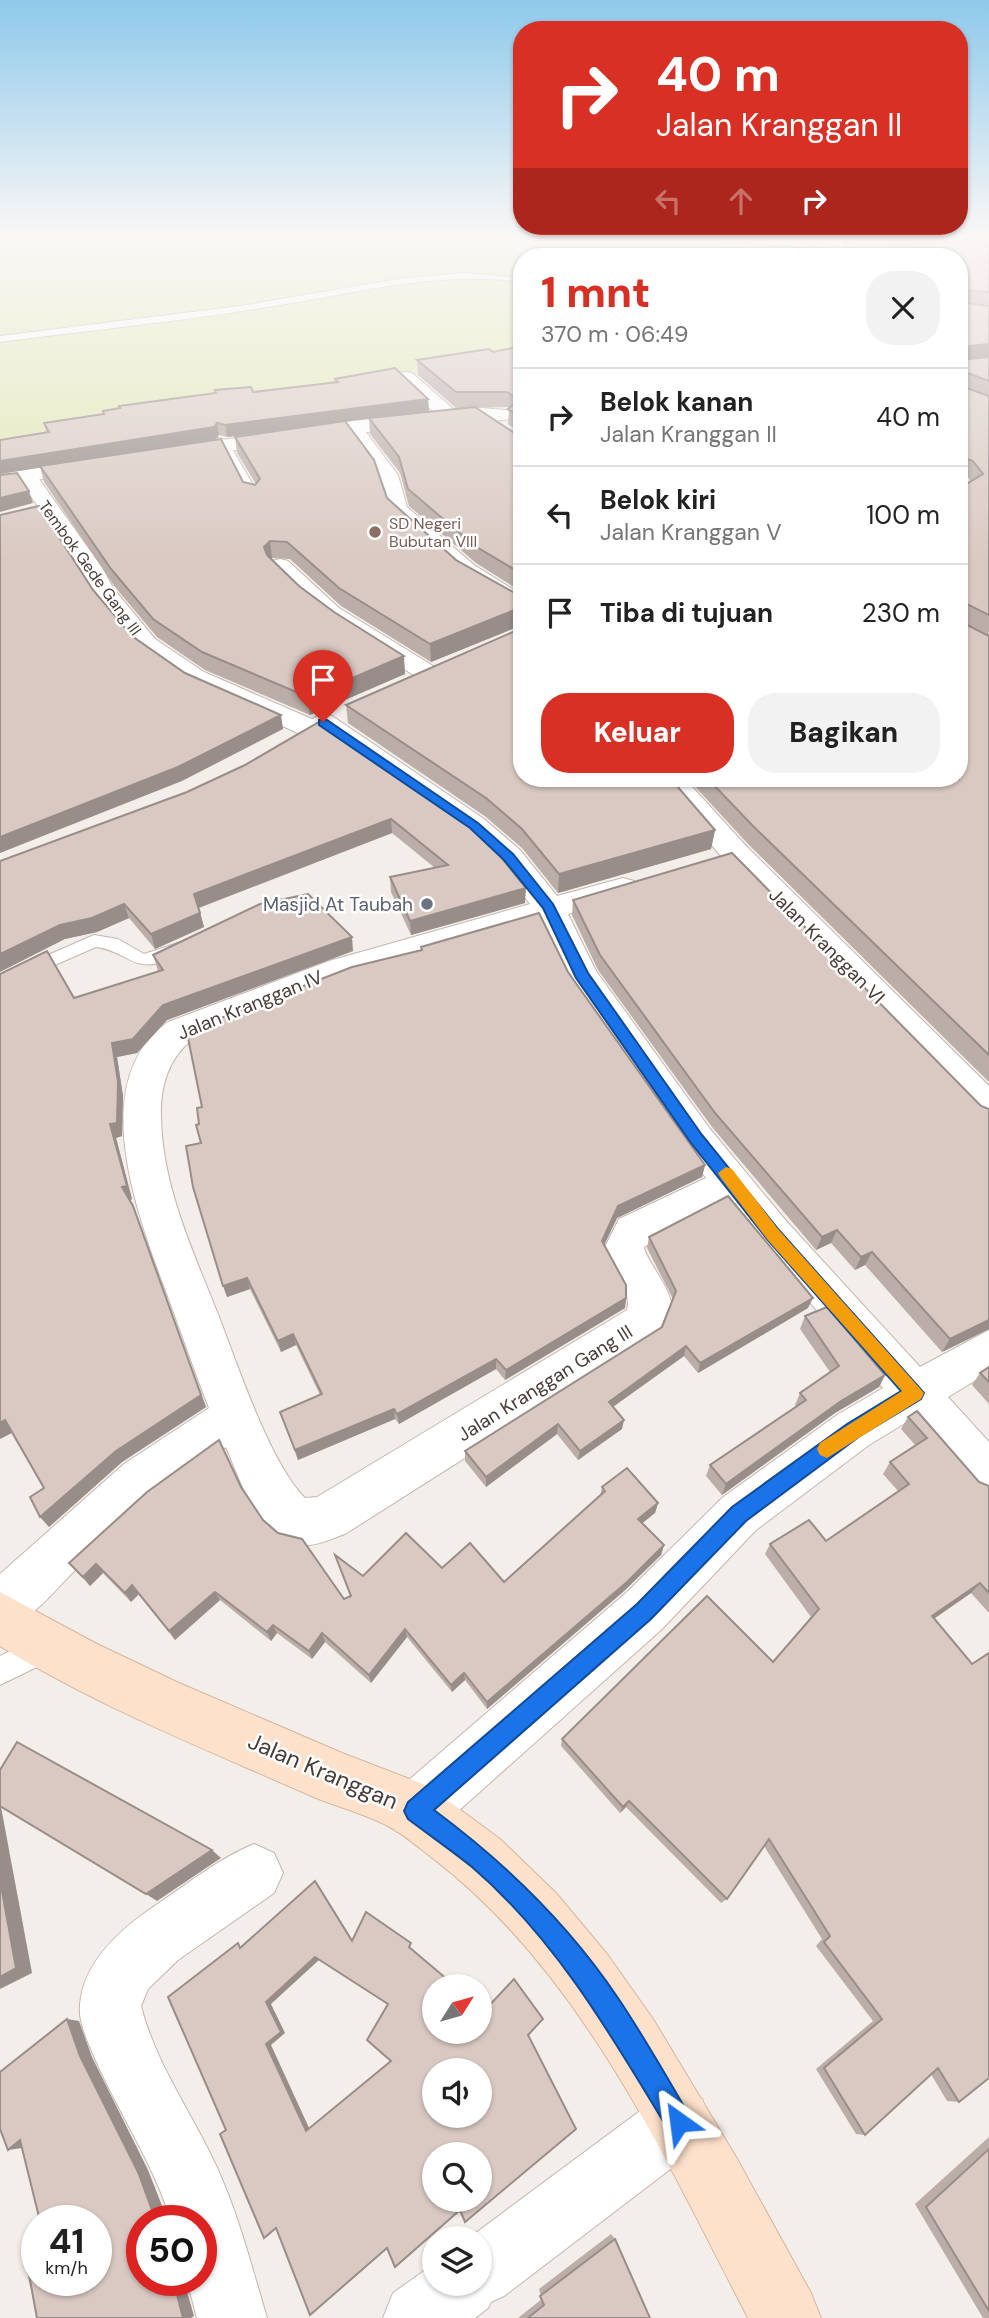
<!DOCTYPE html>
<html lang="id">
<head>
<meta charset="utf-8">
<style>
  :root { --surface:#fff; --page:#f2f2f2; --text:#222; --muted:#767676; --line:#e0e0e0; --accent:#d93025 }
  body { margin:0; font-family:"DM Sans",sans-serif; background:var(--page); color:var(--text); height:100vh; display:flex; flex-direction:column; font-size:26px; white-space:nowrap }
  * { box-sizing:border-box; margin:0 }
  p { font-size:23px; color:var(--muted) }
  .icon { flex:none; width:38px; height:38px; fill:none; stroke:currentColor; stroke-width:2; stroke-linecap:round; stroke-linejoin:round }
  .map { position:relative; flex:1; overflow:hidden }
  .side { position:absolute; left:513px; top:248px; width:455px; height:539px; display:flex; flex-direction:column; background:var(--surface); border-radius:28px; box-shadow:0 2px 5px #0004 }
  .side>* { flex:none }
  .top-card { position:absolute; left:513px; top:21px; width:455px; height:214px; border-radius:28px; box-shadow:0 2px 5px #0004; background:#d93025; color:#fff; overflow:hidden }
  .needle { width:46px; rotate:53deg }
  .buttons { position:absolute; left:422px; top:1974px; display:grid; gap:14px }
  .buttons a { display:grid; place-items:center; width:70px; height:70px; border-radius:50%; background:var(--surface); box-shadow:0 2px 5px #0004; font-size:35px }
  .speed { position:absolute; left:21px; top:2205px; display:flex; gap:14px; font-size:35px; font-weight:700; text-align:center }
  .speed>* { display:grid; place-content:center; width:91px; height:91px; border-radius:50%; background:var(--surface); box-shadow:0 2px 5px #0004; line-height:1 }
  .speed small { font-size:18px; font-weight:400 }
  .speed .limit { border:10px solid #d22; background:#fff; color:#111 }
  .pin { position:absolute; display:grid; place-items:center; width:60px; height:60px; color:#fff; margin:-72px -30px; border-radius:50% 50% 50% 0; rotate:-45deg; box-shadow:0 0 7px #0007 }
  .pin .icon { rotate:45deg }
  .me { position:absolute; width:77px; margin:-38px; rotate:329deg; stroke-linejoin:round; filter:drop-shadow(0 0 5px #0008) }
  .turn { display:flex; align-items:center; gap:24px; height:147px; padding:0 28px; font-size:32px }
  .turn .icon { width:91px; height:91px; stroke-width:2.5 }
  .turn b { display:block; font-size:49px; line-height:60px }
  .lanes { display:flex; align-items:center; height:66px; padding:0 28px; background:#0003; justify-content:center; gap:35px; direction:ltr }
  .lanes .off { opacity:.35 }
  .round { display:grid; place-items:center; flex:none; width:74px; height:74px; border-radius:28px; background:var(--page) }
  .summary { display:flex; align-items:center; justify-content:space-between; height:119px; padding:0 28px }
  h1 { font-size:42px; font-weight:800; line-height:52px; color:var(--accent) }
  .cta { display:flex; gap:14px; margin-top:auto; padding:14px 28px }
  .cta a { flex:1; height:80px; border-radius:28px; background:var(--accent); color:#fff; font-size:28px; font-weight:800; line-height:80px; text-align:center }
  .cta a+a { background:var(--page); color:var(--text) }
  ul { padding:0; list-style:none }
  li { display:flex; align-items:center; gap:21px; height:98px; padding:0 28px; border-top:2px solid var(--line) }
  li div { flex:1 }
  li b { display:block; font-size:26px }
  li em { font-style:normal }
  .map>svg:first-child { display:block }
</style>
</head>
<body>
<div class="map">
<svg width="989" height="2318" viewBox="0 0 989 2318">
  <rect width="100%" height="100%" fill="#f4eeea"/>
  <!-- green -->
  <polygon fill="#e0e8b3" points="0,236 563,236 827,251 825,257 522,257 521,359 0,441"/>
  <g fill="none" stroke-linecap="round" stroke-linejoin="round">
    <!-- river -->
    <polygon fill="#a8e8ef" fill-rule="evenodd" points="829,236 852,236 845,257 821,257"/>
    <defs>
      <g id="service">
        <polygon points="769,253 812,255 816,257 743,257"/>
        <path d="M464 273 522 278V282C438 270 356 293 274 306 183 321 91 330 0 342V336L240 306 399 279Z"/>
        <polygon points="218,438 227,440 260,497 258,499 248,497"/>
        <path d="M94 935 118 939 144 954 181 942 190 948C185 954 178 956 171 959 133 975 128 951 96 947L0 989V976Z"/>
        <polygon points="47,1633 57,1637 61,1647 57,1657 0,1685 0,1656"/>
      </g>
      <g id="minor">
        <polygon points="679,236 766,236 989,246 989,254 913,253 686,240"/>
        <polygon points="406,372 412,373 458,413 460,417 458,421 444,421 400,381 397,377 400,373"/>
        <polygon points="352,421 359,423 398,475 407,507 474,565 522,595 522,613 458,575 390,513 378,475 343,427"/>
        <path d="M27 470 34 472 103 569 113 588 155 639 204 672 312 719 323 714 332 716 484 819 520 850 557 896 623 878 634 881 639 888 634 895 568 914 596 971 710 1129 787 1222 920 1367 989 1330V1372L948 1397 989 1442V1498L972 1492 910 1420 869 1445 756 1530 662 1629 436 1831 416 1839 396 1831 388 1811 396 1791 626 1593 722 1498 837 1415 883 1388 726 1204 644 1247C644 1256 668 1285 671 1302L657 1336 345 1534C333 1538 321 1544 309 1545 261 1547 241 1482 226 1447 173 1477 127 1519 84 1561 58 1586 33 1620 0 1634V1574L124 1464 209 1408C195 1373 183 1337 170 1302 142 1226 82 1083 168 1022L329 961 530 904 498 864 464 831 320 732 310 736 300 734 186 682 137 649 94 595 81 569 17 476ZM540 922 569 983 706 1178 619 1219 603 1251C608 1271 633 1289 627 1310L317 1497 305 1498C272 1465 241 1375 224 1330 198 1261 162 1191 161 1116 160 1087 169 1057 192 1040L353 977Z"/>
        <polygon points="280,559 288,561 339,608 438,669 442,674 438,679 420,679 322,618 272,571 269,566 272,561"/>
        <polygon points="656,779 685,779 747,847 989,1086 989,1123 976,1119 725,861"/>
        <path d="M254 1844 274 1853 283 1873 274 1893 178 1960 148 1989 141 2006C154 2058 185 2103 209 2151 236 2204 250 2261 267 2318H197L187 2280H201V2221H171C155 2166 117 2110 94 2056 88 2042 78 2021 80 2005 83 1960 124 1926 159 1903 190 1882 220 1858 254 1844Z"/>
        <polygon points="679,2090 702,2099 711,2122 702,2145 504,2296 491,2302 488,2308 475,2318 383,2318 393,2293 434,2264 434,2284 480,2284 480,2238 469,2238 656,2099"/>
      </g>
      <g id="tertiary">
        <path d="M479 408 507 410 516 416C510 423 462 421 448 423 357 432 266 445 175 459L165 453 175 447 352 421Z"/>
        <polygon points="95,459 102,461 105,465 102,469 0,486 0,474"/>
      </g>
      <path id="secondary" d="M0 1592 97 1644 179 1683 342 1753 428 1786 500 1839 556 1893 607 1954 653 2019 736 2157 811 2293 821 2318H748C664 2156 582 1974 435 1860 419 1848 405 1835 388 1826 363 1813 334 1806 309 1795 205 1749 97 1706 0 1646Z"/>
    </defs>
    <!-- service casing -->
    <use href="#service" stroke="#c3b6af" stroke-width="2"/>
    <!-- minor casing -->
    <use href="#minor" stroke="#c3b6af" stroke-width="2"/>
    <!-- tertiary casing -->
    <use href="#tertiary" stroke="#c3b6af" stroke-width="2"/>
    <!-- secondary casing -->
    <use href="#secondary" stroke="#d6b59d" stroke-width="2"/>
    <!-- service -->
    <use href="#service" fill="#fff" fill-rule="evenodd"/>
    <!-- minor -->
    <use href="#minor" fill="#fff" fill-rule="evenodd"/>
    <!-- tertiary -->
    <use href="#tertiary" fill="#fff" fill-rule="evenodd"/>
    <!-- secondary -->
    <use href="#secondary" fill="#fee1cb" fill-rule="evenodd"/>
    <defs>
      <g id="rail">
        <polyline points="588,236 630,239"/>
        <polyline points="620,236 864,251"/>
      </g>
    </defs>
    <!-- rail casing -->
    <use href="#rail" stroke="#989898" stroke-width="2.5"/>
    <!-- rail -->
    <use href="#rail" stroke="#fff" stroke-width="2" stroke-dasharray="6" stroke-linecap="butt"/>
  </g>
  <!-- wall -->
  <g fill="#bbada7" fill-rule="evenodd">
    <path d="M830 236H989V636L963 623 989 636V1082L749 845 688 779H959L950 242ZM962 475 968 477 971 481 963 486Z"/>
    <path d="M522 346V435L508 424 509 408 507 407 475 408 522 438V592L476 563 409 506 400 473 370 434 369 418 346 421 387 498 456 560 522 597V625L431 662 341 606 290 559 272 558 271 559 299 586 405 674 310 715 205 670 157 637 115 587 44 482 40 467 0 474V440L46 432 44 423 103 414V411L119 409V406L335 382V379L428 399 429 411 379 417 473 408H456L418 375 417 360 493 352ZM289 429 235 437 237 453 256 484 255 485 150 449 216 439 219 435 227 437Z"/>
    <polygon points="346,705 715,830 711,849 558,893 522,848 486,817 348,723"/>
    <polygon points="319,722 525,903 411,935 391,892 390,877 435,868 392,833 199,908 204,927 155,949 129,918 97,932 65,939 187,792 245,765"/>
    <polygon points="573,900 989,1329 942,1352 865,1265 855,1270 831,1243 816,1250 712,1127 598,970 572,915"/>
    <polygon points="421,947 568,972 705,1165 702,1177 617,1218 604,1245 626,1298 625,1308 505,1380 496,1369 399,1424 395,1419 298,1460 280,1412 320,1395 296,1345 281,1352 250,1289 227,1297 201,1143 199,1124 202,1107 421,951"/>
    <polygon points="353,951 167,1020 137,1053 117,1057 123,1096 122,1136 116,1138 132,1199 129,1200 138,1220 206,1407 122,1462 49,1527 44,1488 12,1432 0,1439 74,998 158,971 153,955"/>
    <polygon points="649,1237 808,1308 698,1373 684,1356 613,1407 622,1429 578,1460 557,1434 486,1487 465,1461 465,1451 662,1327 673,1299 647,1248"/>
    <polygon points="805,1316 885,1375 879,1387 835,1413 722,1495 706,1476 710,1465 796,1407 795,1405 800,1393 830,1372 800,1329"/>
    <polygon points="989,1367 989,1404 972,1385 980,1373"/>
    <polygon points="908,1417 979,1482 989,1486 989,1613 971,1593 934,1619 959,2102 947,2101 931,2074 865,2135 856,2134 816,2069 873,2021 816,1946 822,1939 764,1846 727,1899 721,1903 626,1807 620,1813 561,1746 562,1739 773,1662 811,1617 765,1554 770,1544 826,1541 898,1491 883,1474 890,1462 916,1446 901,1429"/>
    <polygon points="241,1487 263,1520 344,1599 350,1596 335,1555 363,1576 442,1568 504,1582 600,1496 602,1487 658,1503 655,1513 642,1523 664,1545 661,1555 624,1591 487,1709 465,1680 452,1692 407,1637 371,1683 325,1642 312,1659 277,1633 271,1641 220,1600 175,1640 139,1594 131,1602 103,1573 90,1586 69,1563"/>
    <polygon points="989,2137 989,2318 983,2318 915,2204"/>
    <polygon points="611,2234 615,2239 650,2318 518,2318 542,2299 539,2289"/>
  </g>
  <!-- shaded-wall -->
  <g fill="#988d88">
    <polygon points="989,344 989,358 959,361 961,347"/>
    <polygon points="428,399 429,411 227,437 225,425"/>
    <polygon points="217,423 219,435 216,439 0,474 0,461"/>
    <polygon points="29,491 33,503 0,512 0,498"/>
    <polygon points="270,541 272,558 267,565 264,547"/>
    <polygon points="522,607 522,625 431,662 430,644"/>
    <polygon points="404,656 405,674 310,715 308,697"/>
    <polygon points="281,715 283,729 182,781 0,853 0,837"/>
    <polygon points="391,819 392,833 198,908 194,894"/>
    <polygon points="715,830 711,849 558,893 559,874"/>
    <polygon points="526,888 525,903 411,935 410,921"/>
    <polygon points="124,904 129,918 97,932 65,939 0,972 0,954 60,925"/>
    <polygon points="200,913 204,927 155,949 151,934"/>
    <polygon points="352,937 353,951 167,1020 137,1053 117,1057 123,1096 122,1136 116,1138 132,1199 128,1201 122,1187 110,1124 112,1043 163,1005"/>
    <polygon points="705,1165 702,1177 617,1218 601,1252 602,1241 618,1206"/>
    <polygon points="133,1206 206,1407 122,1462 49,1527 40,1517 116,1451"/>
    <polygon points="837,1230 831,1243 816,1250 822,1237"/>
    <polygon points="872,1252 865,1265 855,1270 861,1257"/>
    <polygon points="247,1278 250,1289 227,1297 223,1286"/>
    <polygon points="626,1298 625,1308 505,1380 506,1370"/>
    <polygon points="813,1298 808,1308 698,1373 700,1363"/>
    <polygon points="989,1320 989,1329 942,1352 950,1339"/>
    <polygon points="293,1334 296,1345 281,1352 278,1341"/>
    <polygon points="686,1346 684,1356 607,1411 609,1402"/>
    <polygon points="496,1359 496,1369 399,1424 397,1414"/>
    <polygon points="885,1375 879,1387 835,1413 722,1495 726,1484 841,1401"/>
    <polygon points="394,1409 395,1419 298,1460 295,1450"/>
    <polygon points="5,1420 14,1432 0,1439 0,1423"/>
    <polygon points="624,1420 622,1429 578,1460 580,1451"/>
    <polygon points="558,1424 557,1434 486,1487 486,1477"/>
    <polygon points="658,1503 655,1513 635,1529 638,1519"/>
    <polygon points="664,1545 661,1555 624,1591 487,1709 487,1702"/>
    <polygon points="96,1564 103,1573 90,1586 83,1577"/>
    <polygon points="980,1583 971,1593 923,1626 932,1616"/>
    <polygon points="132,1585 139,1594 131,1602 125,1593"/>
    <polygon points="215,1592 220,1600 175,1640 169,1631"/>
    <polygon points="273,1625 277,1633 271,1641 267,1632"/>
    <polygon points="405,1629 407,1637 371,1683 369,1675"/>
    <polygon points="322,1633 325,1642 312,1659 309,1651"/>
    <polygon points="464,1673 465,1680 452,1692 451,1685"/>
    <polygon points="629,1801 626,1807 620,1813 623,1807"/>
    <polygon points="0,1806 1,1807 32,1973 0,1989"/>
    <polygon points="212,1850 221,1858 157,1901 146,1894"/>
    <polygon points="315,1881 319,1886 355,1944 352,1941"/>
    <polygon points="315,1957 319,1960 271,2004 285,2033 271,2045 310,2130 306,2131 266,2044 266,2002"/>
    <polygon points="67,2019 79,2021 92,2057 148,2170 168,2221 156,2221 80,2056"/>
    <polygon points="20,2140 22,2148 8,2150"/>
    <polygon points="184,2281 194,2316 191,2318 183,2318 175,2287 177,2283"/>
  </g>
  <!-- building -->
  <g fill="#d9c9c2" stroke="#988d88" stroke-width="2" fill-rule="evenodd">
    <path d="M846 239 989 244V292L963 290 960 302 989 306V344L961 347V360L989 357V381L962 371 961 386 989 396V615L963 602V623L989 636V1055L753 826 708 779H959V257H842ZM964 458 973 461 983 474 963 486 961 461Z"/>
    <polygon points="522,346 522,419 508,409 519,400 507,392 456,392 417,360 489,349 493,352"/>
    <polygon points="395,368 428,399 225,425 217,423 214,427 0,461 0,440 49,432 44,423 104,414 103,411 120,408 119,406 216,393 215,390 251,387 253,392 338,382 335,379"/>
    <polygon points="475,407 522,438 522,574 475,546 408,489 399,457 369,418"/>
    <polygon points="345,421 374,460 387,498 456,560 522,597 522,607 430,644 339,588 287,542 270,541 264,547 267,555 299,586 334,612 404,656 308,697 202,652 153,619 111,569 40,466 221,439 243,482 255,485 260,479 235,437"/>
    <polygon points="17,473 29,491 0,498 0,475"/>
    <polygon points="39,506 93,590 132,636 185,673 281,715 178,767 0,837 0,515"/>
    <polygon points="522,628 522,779 671,779 715,830 559,874 522,829 486,798 346,705"/>
    <polygon points="319,722 462,819 496,851 526,888 410,921 390,877 448,865 391,819 194,894 200,913 151,934 124,904 92,918 60,925 0,954 0,861 187,792 245,765"/>
    <polygon points="732,853 981,1106 989,1109 989,1320 950,1339 872,1252 861,1257 837,1230 822,1237 715,1113 600,955 573,900"/>
    <polygon points="308,894 352,937 163,1005 133,1039 112,1043 118,1082 117,1123 110,1124 127,1186 122,1187 133,1206 201,1395 116,1451 40,1517 30,1497 44,1488 5,1420 0,1423 0,974 47,951 74,998 163,970 153,955 260,904"/>
    <polygon points="539,913 568,972 705,1165 618,1206 602,1241 626,1285 626,1298 506,1370 496,1359 397,1414 394,1409 295,1450 280,1412 322,1394 293,1334 278,1341 247,1278 223,1286 193,1187 186,1146 201,1143 196,1125 199,1124 197,1108 202,1107 187,1033 190,1030 352,967 422,950 421,947"/>
    <polygon points="728,1196 813,1298 700,1363 686,1346 609,1402 624,1420 580,1451 558,1424 486,1477 465,1451 662,1327 676,1291 649,1237"/>
    <polygon points="827,1307 885,1375 841,1401 726,1484 710,1465 806,1400 800,1393 839,1366 805,1316"/>
    <polygon points="989,1367 989,1382 980,1373"/>
    <polygon points="917,1411 979,1482 989,1486 989,1593 980,1583 932,1616 972,1664 989,1653 989,2078 959,2102 938,2068 865,2135 824,2068 882,2019 824,1942 830,1936 769,1839 727,1899 629,1801 623,1807 562,1739 707,1596 773,1662 819,1609 770,1544 809,1520 826,1541 909,1484 890,1462 927,1438 908,1417"/>
    <polygon points="219,1440 241,1487 263,1520 278,1533 302,1539 344,1599 351,1596 335,1555 363,1576 406,1533 442,1568 470,1543 504,1582 605,1491 602,1487 627,1468 658,1503 638,1519 664,1545 627,1582 487,1702 464,1673 451,1685 405,1629 369,1675 322,1633 309,1651 273,1625 267,1632 215,1592 169,1631 132,1585 125,1593 96,1564 83,1577 69,1563 147,1492"/>
    <polygon points="17,1742 212,1850 146,1894 0,1806 0,1770"/>
    <polygon points="0,1880 16,1968 0,1977"/>
    <path d="M315 1881 352 1941 366 1912 411 1943 409 1947 455 1986H434V2032H480V2007L484 2011 514 1979 543 2019 528 2035 576 2129 465 2222 460 2210 395 2267 387 2248 310 2315 276 2228 264 2238 220 2134 226 2130 168 1997 238 1943 240 1948ZM315 1957 388 2004 367 2040 391 2061 306 2131 266 2044 281 2032 266 2002ZM434 2070H480V2116H434ZM434 2154H480V2200H434Z"/>
    <polygon points="67,2019 80,2056 138,2172 156,2221 142,2221 142,2280 189,2280 189,2283 177,2283 175,2287 183,2318 37,2318 29,2275 37,2270 37,2280 96,2280 96,2221 40,2221 20,2140 8,2150 0,2129 0,2072"/>
    <polygon points="989,2149 989,2311 926,2207"/>
    <polygon points="615,2239 650,2318 528,2318 544,2305 540,2296"/>
  </g>
  <!-- sky -->
  <linearGradient id="sky" x2="0" y2="1"><stop stop-color="#8ec9eb"/><stop offset="0.42" stop-color="#faf7f6"/><stop offset="1" stop-color="#faf7f6" stop-opacity="0"/></linearGradient>
  <rect width="989" height="561" fill="url(#sky)"/>
  <!-- route -->
  <path fill="#1a73e8" stroke="#114b97" stroke-width="2" d="M319 720H327L478 823 513 854 553 904 588 973 702 1135 778 1229 924 1393 921 1399 860 1436 746 1521 651 1619 434 1810C504 1862 569 1925 618 1998 643 2035 665 2074 688 2113L692 2122 688 2131 679 2135 669 2131C613 2038 556 1939 472 1867 451 1850 429 1835 408 1819L404 1811 408 1802 637 1604 732 1507 847 1424 901 1391 767 1239 691 1143 576 978 543 908 504 860 470 828 319 725Z"/>
  <!-- slow -->
  <polygon fill="#f59e0b" points="726,1167 732,1169 778,1229 924,1393 921,1399 827,1458 820,1455 817,1449 820,1443 902,1391 767,1239 721,1178 718,1173"/>
  <!-- markers -->
  <circle fill="#8d6e63" stroke="#fff" stroke-width="2.5" cx="375" cy="532" r="7"/>
  <circle fill="#6b7280" stroke="#fff" stroke-width="2.5" cx="427" cy="904" r="7"/>
  <g text-anchor="middle" dominant-baseline="central" stroke-width="5" stroke-linejoin="round" paint-order="stroke">
    <!-- far-education labels -->
    <g font-size="16" fill="#785e54" stroke="#fff" text-anchor="start">
      <text x="389" y="523">SD Negeri<tspan x="389" dy="18">Bubutan VIII</tspan></text>
    </g>
    <!-- far-street labels -->
    <g font-size="16" fill="#483d38" stroke="#fff">
      <text transform="translate(90 568) rotate(54)">Tembok Gede Gang III</text>
    </g>
    <!-- worship labels -->
    <g font-size="19" fill="#5b616d" stroke="#fff" text-anchor="end">
      <text x="413" y="904">Masjid At Taubah</text>
    </g>
    <!-- street labels -->
    <g font-size="19" fill="#483d38" stroke="#fff">
      <text transform="translate(827 946) rotate(45)">Jalan Kranggan VI</text>
      <text transform="translate(250 1005) rotate(-22)">Jalan Kranggan IV</text>
      <text transform="translate(545 1383) rotate(-32)">Jalan Kranggan Gang III</text>
    </g>
    <!-- near-street labels -->
    <g font-size="23" fill="#483d38" stroke="#fff">
      <text transform="translate(323 1771) rotate(23)">Jalan Kranggan</text>
    </g>
  </g>
</svg>
<div class="buttons">
<a><svg class="needle" viewBox="-14 -14 28 28"><path d="M0-13l5 13h-10z" fill="#e53935"/><path d="M0 13l5-13h-10z" fill="#767676"/></svg></a>
<a><svg class="icon" aria-label="sound" viewBox="0 0 24 24"><path d="M4 9h4l5-4v14l-5-4H4zM17 9q2 3 0 6"/></svg></a>
<a><svg class="icon" aria-label="search" viewBox="0 0 24 24"><circle cx="10" cy="10" r="6"/><path d="M15 15l6 6"/></svg></a>
<a><svg class="icon" aria-label="layers" viewBox="0 0 24 24"><path d="M12 4l9 5-9 5-9-5zM3 14l9 5 9-5"/></svg></a>
</div>
<div class="speed"><div>41<small>km/h</small></div><div class="limit">50</div></div>
<div class="pin" style="left:323px;top:722px;background:#d93025"><svg class="icon" aria-label="arrive" viewBox="0 0 24 24"><path d="M6 21V4h12l-3 4 3 4H6"/></svg></div>
<svg class="me" style="left:679px;top:2122px" viewBox="-20 -20 40 40"><path d="M0-17L14 15 0 8-14 15z" fill="#1a73e8" stroke="#fff" stroke-width="4"/></svg>
<div class="top-card">
<div class="turn"><svg class="icon" aria-label="right" viewBox="0 0 24 24"><path d="M7 20v-9h11M14 6l5 5-5 5"/></svg><div><b>40 m</b>Jalan Kranggan II</div></div>
<div class="lanes"><svg class="icon off" aria-label="left" viewBox="0 0 24 24"><path d="M17 20v-9H6M10 6l-5 5 5 5"/></svg><svg class="icon off" aria-label="ahead" viewBox="0 0 24 24"><path d="M12 20V5M6 11l6-6 6 6"/></svg><svg class="icon" aria-label="right" viewBox="0 0 24 24"><path d="M7 20v-9h11M14 6l5 5-5 5"/></svg></div>
</div>
<section class="side">
<div class="summary"><div><h1>1 mnt</h1><p>370 m · 06:49</p></div><a class="round"><svg class="icon" aria-label="close" viewBox="0 0 24 24"><path d="M6 6l12 12M18 6L6 18"/></svg></a></div>
<ul>
<li><svg class="icon" aria-label="right" viewBox="0 0 24 24"><path d="M7 20v-9h11M14 6l5 5-5 5"/></svg><div><b>Belok kanan</b><p>Jalan Kranggan II</p></div><em>40 m</em></li>
<li><svg class="icon" aria-label="left" viewBox="0 0 24 24"><path d="M17 20v-9H6M10 6l-5 5 5 5"/></svg><div><b>Belok kiri</b><p>Jalan Kranggan V</p></div><em>100 m</em></li>
<li><svg class="icon" aria-label="arrive" viewBox="0 0 24 24"><path d="M6 21V4h12l-3 4 3 4H6"/></svg><div><b>Tiba di tujuan</b></div><em>230 m</em></li>
</ul>
<div class="cta"><a>Keluar</a><a>Bagikan</a></div>
</section>
</div>
</body>
</html>
